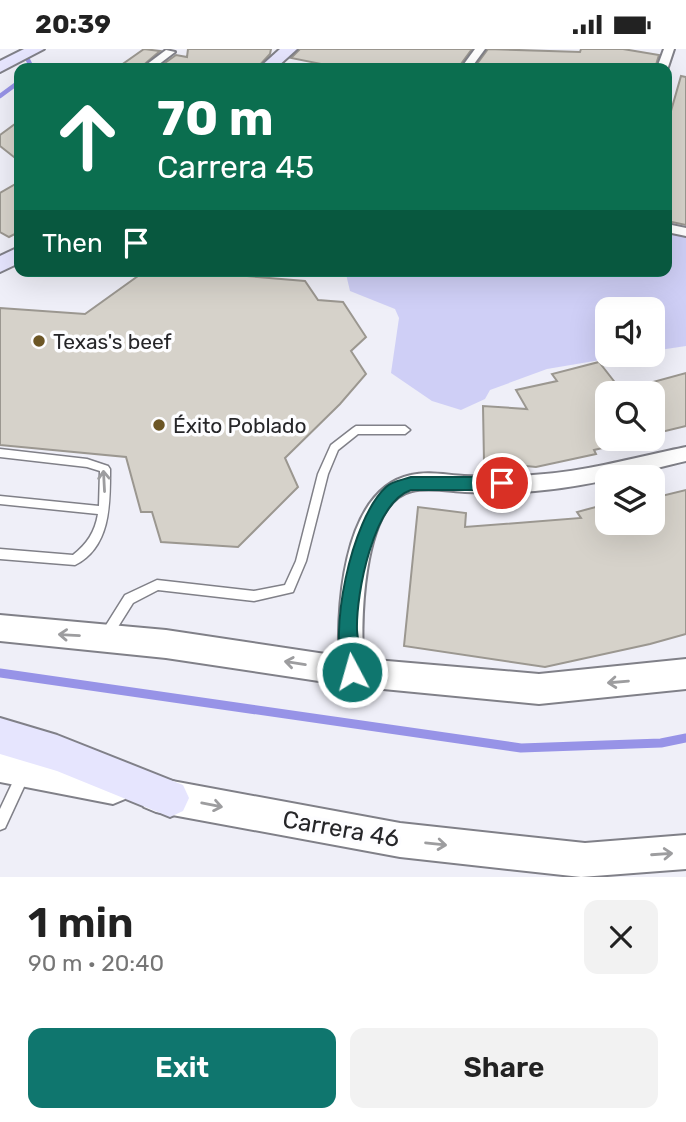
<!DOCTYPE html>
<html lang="en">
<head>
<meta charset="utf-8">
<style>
  :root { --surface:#fff; --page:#f2f2f2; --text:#222; --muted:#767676; --accent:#0f766e }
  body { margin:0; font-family:Rubik,sans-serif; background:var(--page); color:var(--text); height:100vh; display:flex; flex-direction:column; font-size:26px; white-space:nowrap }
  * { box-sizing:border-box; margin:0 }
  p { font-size:23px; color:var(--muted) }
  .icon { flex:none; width:38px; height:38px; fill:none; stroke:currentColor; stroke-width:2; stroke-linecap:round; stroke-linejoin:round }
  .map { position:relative; height:828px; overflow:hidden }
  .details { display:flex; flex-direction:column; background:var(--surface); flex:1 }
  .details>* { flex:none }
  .banner { position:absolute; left:14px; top:14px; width:658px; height:214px; border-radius:14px; box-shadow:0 7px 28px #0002; background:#0b6e4f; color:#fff; overflow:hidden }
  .controls { position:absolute; left:595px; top:248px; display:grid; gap:14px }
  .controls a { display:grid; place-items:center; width:70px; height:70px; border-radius:14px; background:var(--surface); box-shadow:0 7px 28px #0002; font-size:35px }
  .pin { position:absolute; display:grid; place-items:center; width:60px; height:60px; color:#fff; margin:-30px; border:4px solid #fff; border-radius:50%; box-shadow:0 2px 7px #0007 }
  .me { position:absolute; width:77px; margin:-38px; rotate:354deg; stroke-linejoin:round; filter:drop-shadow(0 0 5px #0008) }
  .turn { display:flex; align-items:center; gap:24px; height:147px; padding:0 28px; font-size:32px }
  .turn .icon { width:91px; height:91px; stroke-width:2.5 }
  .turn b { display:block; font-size:49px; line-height:60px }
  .then { display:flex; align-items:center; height:66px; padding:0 28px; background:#0003; gap:14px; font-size:26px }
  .round { display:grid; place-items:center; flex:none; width:74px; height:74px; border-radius:14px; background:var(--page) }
  .overview { display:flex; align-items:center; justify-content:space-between; height:119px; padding:0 28px }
  h1 { font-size:42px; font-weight:600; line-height:52px }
  .primary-button { display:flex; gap:14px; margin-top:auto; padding:14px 28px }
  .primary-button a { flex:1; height:80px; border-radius:14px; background:var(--accent); color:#fff; font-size:28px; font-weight:600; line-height:80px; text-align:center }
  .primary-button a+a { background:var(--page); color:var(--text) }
  .status { display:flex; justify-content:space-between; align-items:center; height:49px; padding:0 35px; background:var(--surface); direction:ltr }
  .status svg { height:19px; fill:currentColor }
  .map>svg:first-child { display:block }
</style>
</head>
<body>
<div class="status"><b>20:39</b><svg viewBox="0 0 49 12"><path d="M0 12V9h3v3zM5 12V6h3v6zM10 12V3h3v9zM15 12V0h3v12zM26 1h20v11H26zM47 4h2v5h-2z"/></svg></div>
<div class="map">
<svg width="686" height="828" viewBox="0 0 686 828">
  <rect width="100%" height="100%" fill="#efeff8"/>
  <!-- green -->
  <polygon fill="#cfcff6" points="667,183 686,187 686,297 653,302 653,261 607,261 607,306 630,306 547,320 490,341 485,350 461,361 432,352 391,324 399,269 395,260 350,242 346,225 346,222 667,222"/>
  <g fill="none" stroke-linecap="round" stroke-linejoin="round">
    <!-- stream-far1 -->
    <g stroke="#9793e7" stroke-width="4.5">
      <polyline points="28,11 32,19"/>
      <polyline points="0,47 19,33"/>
    </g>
    <!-- stream -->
    <polyline stroke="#9793e7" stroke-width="9" points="0,624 521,699 661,694 686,689"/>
  </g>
  <!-- building -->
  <g fill="#d6d2ca" stroke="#9b9790" stroke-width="2">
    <polygon points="144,0 160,2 140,19 117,19"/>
    <polygon points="188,0 271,0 270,5 257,19 158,19 176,6 187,8"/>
    <polygon points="300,0 472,0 458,19 341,19 291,9"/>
    <polygon points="488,0 580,3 581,0 623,0 659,6 655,19 474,19"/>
    <polygon points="681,27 686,28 686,176 667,172 667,76"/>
    <polygon points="19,72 19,112 0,97 0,86"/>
    <polygon points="19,133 19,183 9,188 0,183 0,144"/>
    <polygon points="145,222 187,222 305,232 318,251 343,253 366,288 351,302 366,325 340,355 285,409 298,438 238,498 161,493 152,463 141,463 126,408 0,396 0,259 85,265"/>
    <polygon points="599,313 624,345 607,345 607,398 594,401 596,405 536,418 484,413 483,357 527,360 516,341 557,332 552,325"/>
    <polygon points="686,324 686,377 653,385 653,333"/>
    <polygon points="686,441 686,585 650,595 545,618 404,597 418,458 466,464 465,478 581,469 577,463 607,455 607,474 653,474 653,449"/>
  </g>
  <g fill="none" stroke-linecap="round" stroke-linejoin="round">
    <defs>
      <g id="service">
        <polygon points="356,377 405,377 410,381 405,385 358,385 338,401 328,425 306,512 293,543 254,552 158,541 133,554 111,589 107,590 103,589 101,585 103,581 125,546 157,531 254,542 285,536 296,512 318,425 331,396 353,379"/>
        <path d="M0 400 87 410 108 417 110 420C110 454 111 498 75 516L0 510V500L73 506C87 495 95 483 98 465L0 455V447L99 457 100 422 87 418 0 408Z"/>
        <polygon points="23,721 28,722 29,727 5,779 0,781 0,760 18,722"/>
      </g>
      <g id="minor">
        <polygon points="475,0 485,0 471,19 461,19"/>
        <polygon points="664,0 674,0 667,21 657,19"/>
        <polygon points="166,1 175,3 154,19 142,19"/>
        <polygon points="270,13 289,17 291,19 266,18 266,14"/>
        <polygon points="667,175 686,179 686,187 667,183"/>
        <path d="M686 398V412C635 424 587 438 535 442 512 444 488 444 465 443 448 442 429 438 412 442 360 453 360 583 364 623L360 631 352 634 344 631 340 623C336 567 340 441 411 426 428 422 446 426 464 427 487 428 511 428 533 426 585 423 636 408 686 398Z"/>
      </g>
      <g id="tertiary">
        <polygon points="0,566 166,581 352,609 539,625 686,610 686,640 539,655 352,637 166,609 0,592"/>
        <polygon points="0,701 113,721 125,726 130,738 125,750 113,755 0,733"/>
        <polygon points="156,729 400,774 585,794 686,786 686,820 581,828 400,808 156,763 144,758 139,746 144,734"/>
      </g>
      <g id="secondary">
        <polygon points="24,0 44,0 0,23 0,12"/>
        <polygon points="280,0 297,0 276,19 259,19"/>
        <polygon points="19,198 19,214 0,223 0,207"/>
        <polygon points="0,669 57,686 183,736 189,749 183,762 170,768 57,722 0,705"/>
      </g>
    </defs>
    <!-- service casing -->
    <use href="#service" stroke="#808088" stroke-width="3"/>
    <!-- minor casing -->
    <use href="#minor" stroke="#808088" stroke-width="4"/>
    <!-- tertiary casing -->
    <use href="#tertiary" stroke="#808088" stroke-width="4"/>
    <!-- secondary casing -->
    <use href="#secondary" stroke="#808088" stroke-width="4"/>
    <!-- service -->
    <use href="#service" fill="#fff" fill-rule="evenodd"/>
    <!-- minor -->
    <use href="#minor" fill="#fff" fill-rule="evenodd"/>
    <!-- tertiary -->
    <use href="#tertiary" fill="#fff" fill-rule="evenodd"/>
    <!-- secondary -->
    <use href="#secondary" fill="#e6e5fe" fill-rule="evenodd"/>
  </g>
  <!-- one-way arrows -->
  <defs><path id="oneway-shaft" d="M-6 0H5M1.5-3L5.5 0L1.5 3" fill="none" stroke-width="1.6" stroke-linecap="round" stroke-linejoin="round" transform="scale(1.75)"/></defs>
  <g stroke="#9d9d9f">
    <use href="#oneway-shaft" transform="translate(104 432) rotate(-93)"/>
    <use href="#oneway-shaft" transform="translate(69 586) rotate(-177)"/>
    <use href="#oneway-shaft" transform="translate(295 614) rotate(-171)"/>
    <use href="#oneway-shaft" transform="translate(618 633) rotate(175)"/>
    <use href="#oneway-shaft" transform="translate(212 756) rotate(11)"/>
    <use href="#oneway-shaft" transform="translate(436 795) rotate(6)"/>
    <use href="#oneway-shaft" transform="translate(662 805) rotate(-4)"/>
  </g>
  <!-- route -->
  <path fill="#0f766e" stroke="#0a4d48" stroke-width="2" d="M411 428H502L508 430 510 434 508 439 502 441H411C373 454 356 545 357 581 358 597 365 615 359 629L352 632 345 629C327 586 351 470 386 438 392 432 403 431 411 428Z"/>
  <!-- markers -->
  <g fill="#6c5625" stroke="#fdfdff" stroke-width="2.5">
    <circle cx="39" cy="292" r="7"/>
    <circle cx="159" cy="376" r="7"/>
  </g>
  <g text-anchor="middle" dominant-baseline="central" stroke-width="7" stroke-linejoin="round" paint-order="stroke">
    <!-- poi labels -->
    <g font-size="21" fill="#262629" stroke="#fdfdff" text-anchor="start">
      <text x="53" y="292">Texas's beef</text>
      <text x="173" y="376">Éxito Poblado</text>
    </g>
    <!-- near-street labels -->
    <g font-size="24" fill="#262629" stroke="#fdfdff">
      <text transform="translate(341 780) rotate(10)">Carrera 46</text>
    </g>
  </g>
</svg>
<div class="controls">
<a><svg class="icon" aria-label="sound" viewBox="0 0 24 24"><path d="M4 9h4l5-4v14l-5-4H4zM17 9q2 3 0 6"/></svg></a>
<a><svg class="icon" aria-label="search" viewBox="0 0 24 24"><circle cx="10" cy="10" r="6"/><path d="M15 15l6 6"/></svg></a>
<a><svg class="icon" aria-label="layers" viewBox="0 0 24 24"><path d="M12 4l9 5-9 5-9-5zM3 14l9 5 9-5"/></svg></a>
</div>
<div class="pin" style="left:502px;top:434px;background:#d93025"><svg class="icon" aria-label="arrive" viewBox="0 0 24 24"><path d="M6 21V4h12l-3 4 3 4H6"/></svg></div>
<svg class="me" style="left:352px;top:623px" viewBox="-20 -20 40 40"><circle r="17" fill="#0f766e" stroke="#fff" stroke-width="3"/><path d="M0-11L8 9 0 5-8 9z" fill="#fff"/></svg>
<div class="banner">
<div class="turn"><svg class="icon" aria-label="ahead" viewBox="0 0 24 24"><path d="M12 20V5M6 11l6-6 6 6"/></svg><div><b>70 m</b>Carrera 45</div></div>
<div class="then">Then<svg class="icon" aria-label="arrive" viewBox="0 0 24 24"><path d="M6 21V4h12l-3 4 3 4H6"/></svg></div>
</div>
</div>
<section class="details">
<div class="overview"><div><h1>1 min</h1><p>90 m · 20:40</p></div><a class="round"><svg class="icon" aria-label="close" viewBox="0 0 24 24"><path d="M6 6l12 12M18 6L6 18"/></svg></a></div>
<div class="primary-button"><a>Exit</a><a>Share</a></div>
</section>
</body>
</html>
